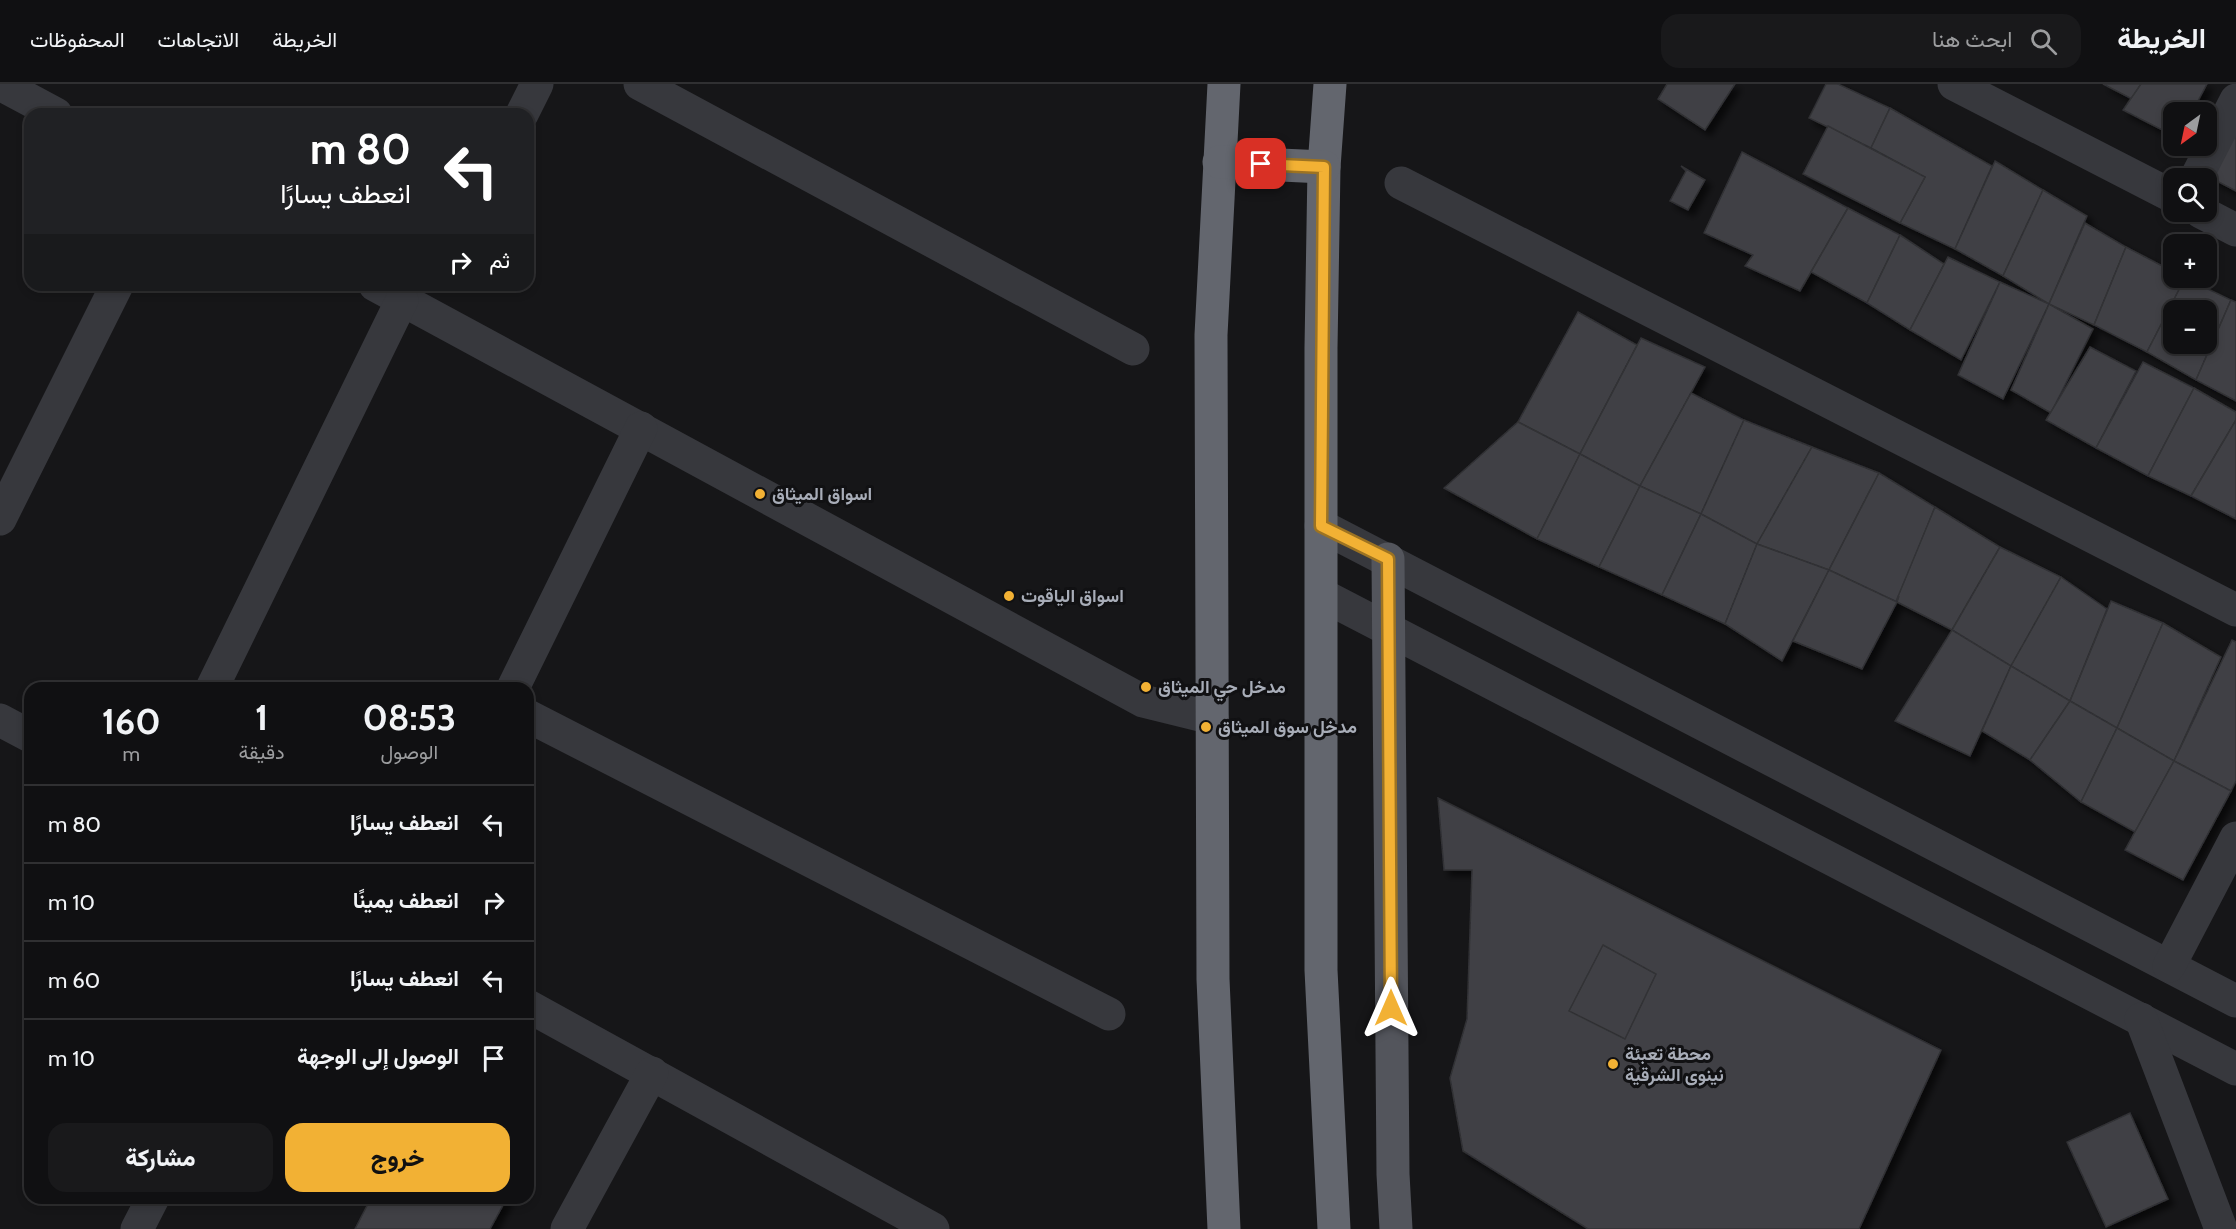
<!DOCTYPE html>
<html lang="ar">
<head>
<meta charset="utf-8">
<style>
  :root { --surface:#101012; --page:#19191b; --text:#f1f3f6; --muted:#9c9d9f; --line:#303032; --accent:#f2b134 }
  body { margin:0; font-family:Cabin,Vazirmatn,sans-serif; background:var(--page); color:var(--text); direction:rtl; height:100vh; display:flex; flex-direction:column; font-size:22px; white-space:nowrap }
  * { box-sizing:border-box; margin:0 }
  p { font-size:20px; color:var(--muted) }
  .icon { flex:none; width:33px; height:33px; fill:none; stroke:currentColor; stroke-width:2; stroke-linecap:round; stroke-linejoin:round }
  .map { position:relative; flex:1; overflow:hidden; direction:ltr }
  .panel { position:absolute; left:24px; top:598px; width:510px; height:522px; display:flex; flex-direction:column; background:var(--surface); border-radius:18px; box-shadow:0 3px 9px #0003,0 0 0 2px var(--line); direction:rtl }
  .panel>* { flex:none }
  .top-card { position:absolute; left:24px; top:24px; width:510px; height:183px; border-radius:18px; box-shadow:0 3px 9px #0003,0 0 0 2px var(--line); direction:rtl; background:#202124; color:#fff; overflow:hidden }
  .needle { width:39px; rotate:213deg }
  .controls { position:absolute; left:2163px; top:18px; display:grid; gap:12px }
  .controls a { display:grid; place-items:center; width:54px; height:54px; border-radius:12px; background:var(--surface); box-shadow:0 3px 9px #0003,0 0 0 2px var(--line); font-size:30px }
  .pin { position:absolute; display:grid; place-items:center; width:51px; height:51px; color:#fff; margin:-26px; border-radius:12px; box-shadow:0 3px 9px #0006 }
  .me { position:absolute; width:66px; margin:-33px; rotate:0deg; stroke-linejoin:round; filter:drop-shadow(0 0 4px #0008) }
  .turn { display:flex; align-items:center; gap:21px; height:126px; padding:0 24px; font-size:27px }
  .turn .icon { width:78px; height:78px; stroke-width:2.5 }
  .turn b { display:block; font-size:42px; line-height:51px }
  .then { display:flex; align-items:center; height:57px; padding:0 24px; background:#0003; gap:12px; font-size:22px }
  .eta { display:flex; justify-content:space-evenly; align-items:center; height:102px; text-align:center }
  .eta b { font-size:36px; font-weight:800; line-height:42px }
  .button { display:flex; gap:12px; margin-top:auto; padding:12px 24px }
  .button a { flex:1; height:69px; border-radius:18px; background:var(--accent); color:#111; font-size:24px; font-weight:800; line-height:69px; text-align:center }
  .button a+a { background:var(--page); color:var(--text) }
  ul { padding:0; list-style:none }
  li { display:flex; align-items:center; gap:18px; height:78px; padding:0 24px; border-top:2px solid var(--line) }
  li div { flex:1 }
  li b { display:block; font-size:22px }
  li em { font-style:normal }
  header { display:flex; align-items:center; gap:36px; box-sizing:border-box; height:84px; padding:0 30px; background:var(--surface); border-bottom:2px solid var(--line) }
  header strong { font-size:28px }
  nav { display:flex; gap:33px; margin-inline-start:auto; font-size:21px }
  .search { width:420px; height:54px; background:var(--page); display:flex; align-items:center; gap:15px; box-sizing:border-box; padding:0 21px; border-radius:18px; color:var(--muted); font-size:22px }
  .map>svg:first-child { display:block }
</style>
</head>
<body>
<header>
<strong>الخريطة</strong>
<div class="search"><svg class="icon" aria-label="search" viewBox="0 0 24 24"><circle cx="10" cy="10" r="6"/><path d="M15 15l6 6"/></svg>ابحث هنا</div>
<nav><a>الخريطة</a><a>الاتجاهات</a><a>المحفوظات</a></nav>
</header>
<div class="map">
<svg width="2236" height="1145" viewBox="0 0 2236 1145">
  <defs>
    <filter id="shadow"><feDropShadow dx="5.5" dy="5.5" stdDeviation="3" flood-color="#0009"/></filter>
  </defs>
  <rect width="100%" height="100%" fill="#161618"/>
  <!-- building -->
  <g fill="#404145" stroke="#303034" stroke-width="1.5" fill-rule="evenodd" filter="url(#shadow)">
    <polygon points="1667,0 1735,0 1705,46 1658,15"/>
    <polygon points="1826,0 1838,0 1890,24 1871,64 1809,34"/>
    <polygon points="2103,0 2141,0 2132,15"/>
    <polygon points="2141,0 2207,0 2192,28 2174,28 2174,52 2123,26"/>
    <polygon points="1890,24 1992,82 1955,165 1900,139 1925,93 1871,64"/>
    <polygon points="2236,33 2236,107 2205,91"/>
    <polygon points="1828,42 1925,93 1900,139 1803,90"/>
    <polygon points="1742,68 1848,124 1800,207 1745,182 1753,171 1704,149"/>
    <polygon points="1995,77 2043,106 2003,192 1955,165"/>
    <polygon points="1681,82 1705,96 1688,126 1670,117 1686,87"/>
    <polygon points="2043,106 2087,132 2049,220 2003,192"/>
    <polygon points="1848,124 1900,151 1867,219 1811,188"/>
    <polygon points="2085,139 2126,163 2094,241 2049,220"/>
    <polygon points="1900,151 1944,180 1910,246 1867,219"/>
    <polygon points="2126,163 2174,188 2174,194 2185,194 2147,268 2094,241"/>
    <polygon points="1948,173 2000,198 1961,276 1910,246"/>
    <path d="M2185 194 2231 216 2196 296 2147 268ZM2174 226H2206V260H2174Z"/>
    <polygon points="2000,198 2049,220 2003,315 1958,291"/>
    <polygon points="2231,216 2236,218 2236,317 2196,296"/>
    <polygon points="2049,220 2093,245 2051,329 2011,306"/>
    <polygon points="1578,228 1637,261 1580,370 1518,338"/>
    <polygon points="1641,254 1705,283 1640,402 1580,370"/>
    <polygon points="2090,263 2136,287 2096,364 2046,336"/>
    <polygon points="2143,278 2194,304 2148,392 2096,364"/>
    <polygon points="2194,304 2236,328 2236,336 2191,412 2148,392"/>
    <polygon points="1691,309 1744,336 1701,430 1640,402"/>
    <polygon points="1744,336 1812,363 1757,460 1701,430"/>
    <polygon points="2236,336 2236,435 2191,412"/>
    <polygon points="1518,338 1580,370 1537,455 1444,404"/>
    <polygon points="1812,363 1879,389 1829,486 1757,460"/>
    <polygon points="1580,370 1640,402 1599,483 1537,455"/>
    <polygon points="1879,389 1935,423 1897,518 1829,486"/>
    <polygon points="1640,402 1701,430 1662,511 1599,483"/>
    <polygon points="1935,423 2000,463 1952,546 1897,518 1899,512 1892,527"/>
    <polygon points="1701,430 1757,460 1725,540 1662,511"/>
    <polygon points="1757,460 1829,486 1782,577 1725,540"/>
    <polygon points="2000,463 2061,493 2011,582 1952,546"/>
    <polygon points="1829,486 1897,518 1862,585 1793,557"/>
    <polygon points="2061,493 2107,525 2070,617 2011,582"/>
    <polygon points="2111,517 2163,539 2117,644 2070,617"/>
    <polygon points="2163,539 2221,573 2174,677 2117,644"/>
    <polygon points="1952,546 2011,582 1970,672 1895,637"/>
    <polygon points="2232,556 2236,558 2236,697 2231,707 2174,677"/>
    <polygon points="2011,582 2070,617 2030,676 1982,647"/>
    <polygon points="2070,617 2117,644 2081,718 2030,676"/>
    <polygon points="2117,644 2174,677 2135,748 2081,718"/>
    <polygon points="2174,677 2231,707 2183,796 2125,766"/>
    <polygon points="1438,714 1941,966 1859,1145 1588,1145 1463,1067 1450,994 1467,935 1472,786 1444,786"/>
    <polygon points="1603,861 1656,890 1625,955 1569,927"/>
    <polygon points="2130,1029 2168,1115 2106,1143 2067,1058"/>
    <polygon points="371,1114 507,1114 490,1145 355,1145"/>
  </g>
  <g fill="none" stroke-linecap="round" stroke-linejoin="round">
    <!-- minor -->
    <g stroke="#37383d" stroke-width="33">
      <polyline points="0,0 56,30"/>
      <polyline points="640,0 1133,265"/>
      <polyline points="1954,0 2174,113"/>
      <polyline points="522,30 537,0"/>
      <polyline points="2196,94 2236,16"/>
      <polyline points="1401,99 2236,526"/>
      <polyline points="2201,128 2236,146"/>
      <polyline points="375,201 1143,617 1212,634"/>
      <polyline points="0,435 117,201"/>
      <polyline points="1321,442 2236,917"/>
      <polyline points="1322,511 2236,985"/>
      <polyline points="212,604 402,216"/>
      <polyline points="513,604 641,344"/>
      <polyline points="528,632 1109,930"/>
      <polyline points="0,636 30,652"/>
      <polyline points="2169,882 2236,754"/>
      <polyline points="528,922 933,1145"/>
      <polyline points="2141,935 2221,1145"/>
      <polyline points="137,1145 153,1114"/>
      <polyline points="567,1145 652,989"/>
    </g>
    <!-- major -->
    <polyline stroke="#53555c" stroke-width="33" points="1388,475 1393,1090 1396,1145"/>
    <!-- highway -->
    <g stroke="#63666e" stroke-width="33">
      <polyline points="1224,0 1211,251 1213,895 1224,1145"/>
      <polyline points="1330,0 1324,83 1321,264 1321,886 1334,1145"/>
      <polyline points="1219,78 1324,83"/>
    </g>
  </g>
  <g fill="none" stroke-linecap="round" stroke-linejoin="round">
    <defs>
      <polyline id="route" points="1261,80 1324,83 1321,442 1388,475 1391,924"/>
    </defs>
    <!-- route casing -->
    <use href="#route" stroke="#9d7322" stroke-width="15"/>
    <!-- route -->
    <use href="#route" stroke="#f2b134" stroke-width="10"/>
  </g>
  <!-- markers -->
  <g fill="#f2b134" stroke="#111113" stroke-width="2">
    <circle cx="760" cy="410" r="6"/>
    <circle cx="1009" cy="512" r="6"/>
    <circle cx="1146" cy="603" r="6"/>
    <circle cx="1206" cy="643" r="6"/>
    <circle cx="1613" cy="980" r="6"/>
  </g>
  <g text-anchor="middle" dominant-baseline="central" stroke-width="6" stroke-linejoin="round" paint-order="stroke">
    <!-- poi labels -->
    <g font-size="18" font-weight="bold" fill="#a8adb8" stroke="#111113" text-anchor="start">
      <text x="772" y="410">اسواق الميثاق</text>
      <text x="1021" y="512">اسواق الياقوت</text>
      <text x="1158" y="603">مدخل حي الميثاق</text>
      <text x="1218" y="643">مدخل سوق الميثاق</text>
      <text x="1625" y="970">محطة تعبئة<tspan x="1625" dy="21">نينوى الشرقية</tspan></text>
    </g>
  </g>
</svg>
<div class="controls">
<a><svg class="needle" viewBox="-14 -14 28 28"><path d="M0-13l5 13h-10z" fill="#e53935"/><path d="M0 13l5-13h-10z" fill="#9c9d9f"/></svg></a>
<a><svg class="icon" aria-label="search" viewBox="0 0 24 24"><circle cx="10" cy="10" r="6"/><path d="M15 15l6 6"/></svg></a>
<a>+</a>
<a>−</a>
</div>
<div class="pin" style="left:1261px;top:80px;background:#d93025"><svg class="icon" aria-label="arrive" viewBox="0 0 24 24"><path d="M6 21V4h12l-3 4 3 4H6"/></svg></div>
<svg class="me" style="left:1391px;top:924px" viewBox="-20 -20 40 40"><path d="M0-17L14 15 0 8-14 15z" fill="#f2b134" stroke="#fff" stroke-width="4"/></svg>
<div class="top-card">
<div class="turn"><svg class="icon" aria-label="left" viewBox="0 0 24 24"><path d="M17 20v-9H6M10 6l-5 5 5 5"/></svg><div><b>80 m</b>انعطف يسارًا</div></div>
<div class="then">ثم<svg class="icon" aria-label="right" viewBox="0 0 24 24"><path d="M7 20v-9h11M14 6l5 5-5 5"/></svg></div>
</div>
<section class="panel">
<div class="eta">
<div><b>08:53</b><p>الوصول</p></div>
<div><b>1</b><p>دقيقة</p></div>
<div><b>160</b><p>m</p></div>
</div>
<ul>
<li><svg class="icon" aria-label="left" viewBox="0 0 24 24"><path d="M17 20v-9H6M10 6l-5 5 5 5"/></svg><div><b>انعطف يسارًا</b></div><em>80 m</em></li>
<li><svg class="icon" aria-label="right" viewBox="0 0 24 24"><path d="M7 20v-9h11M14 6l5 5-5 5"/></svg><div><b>انعطف يمينًا</b></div><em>10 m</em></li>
<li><svg class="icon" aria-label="left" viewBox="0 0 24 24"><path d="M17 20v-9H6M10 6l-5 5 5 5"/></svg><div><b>انعطف يسارًا</b></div><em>60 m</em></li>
<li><svg class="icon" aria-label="arrive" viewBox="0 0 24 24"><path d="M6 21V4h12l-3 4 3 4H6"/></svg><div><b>الوصول إلى الوجهة</b></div><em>10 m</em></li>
</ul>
<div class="button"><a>خروج</a><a>مشاركة</a></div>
</section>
</div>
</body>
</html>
